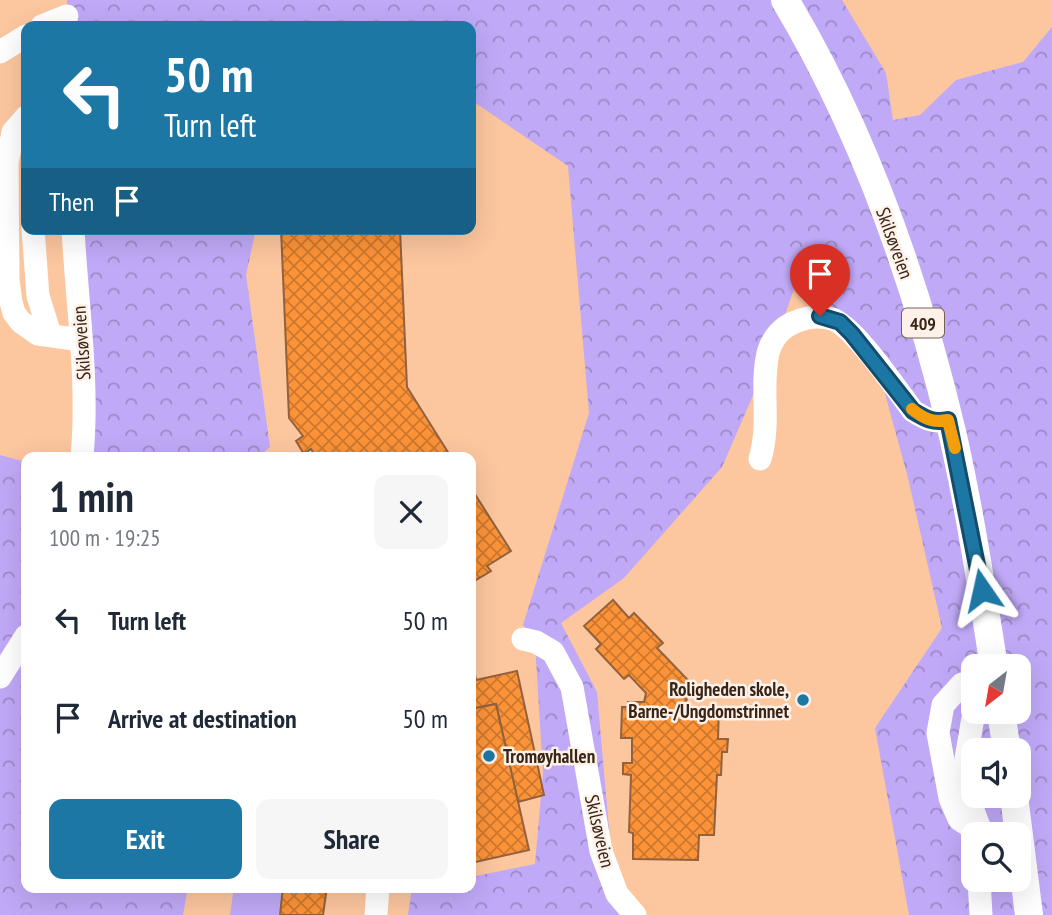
<!DOCTYPE html>
<html lang="en">
<head>
<meta charset="utf-8">
<style>
  :root { --surface:#fff; --page:#f6f6f7; --text:#1f2937; --muted:#747a83; --accent:#1d77a5 }
  body { margin:0; font-family:"PT Sans Narrow",sans-serif; background:var(--page); color:var(--text); height:100vh; display:flex; flex-direction:column; font-size:26px; white-space:nowrap }
  * { box-sizing:border-box; margin:0 }
  p { font-size:23px; color:var(--muted) }
  .icon { flex:none; width:38px; height:38px; fill:none; stroke:currentColor; stroke-width:2; stroke-linecap:round; stroke-linejoin:round }
  .map { position:relative; flex:1; overflow:hidden }
  .drawer { position:absolute; left:21px; top:452px; width:455px; height:441px; display:flex; flex-direction:column; background:var(--surface); border-radius:14px; box-shadow:0 7px 28px #0002 }
  .drawer>* { flex:none }
  .banner { position:absolute; left:21px; top:21px; width:455px; height:214px; border-radius:14px; box-shadow:0 7px 28px #0002; background:#1d77a5; color:#fff; overflow:hidden }
  .needle { width:46px; rotate:211deg }
  .fabs { position:absolute; left:961px; top:654px; display:grid; gap:14px }
  .fabs a { display:grid; place-items:center; width:70px; height:70px; border-radius:14px; background:var(--surface); box-shadow:0 7px 28px #0002; font-size:35px }
  .pin { position:absolute; display:grid; place-items:center; width:60px; height:60px; color:#fff; margin:-72px -30px; border-radius:50% 50% 50% 0; rotate:-45deg; box-shadow:0 0 7px #0007 }
  .pin .icon { rotate:45deg }
  .me { position:absolute; width:77px; margin:-38px; rotate:349deg; stroke-linejoin:round; filter:drop-shadow(0 0 5px #0008) }
  .turn { display:flex; align-items:center; gap:24px; height:147px; padding:0 28px; font-size:32px }
  .turn .icon { width:91px; height:91px; stroke-width:2.5 }
  .turn b { display:block; font-size:49px; line-height:60px }
  .then { display:flex; align-items:center; height:66px; padding:0 28px; background:#0003; gap:14px; font-size:26px }
  .round { display:grid; place-items:center; flex:none; width:74px; height:74px; border-radius:14px; background:var(--page) }
  .overview { display:flex; align-items:center; justify-content:space-between; height:119px; padding:0 28px }
  h1 { font-size:42px; font-weight:700; line-height:52px }
  .primary-button { display:flex; gap:14px; margin-top:auto; padding:14px 28px }
  .primary-button a { flex:1; height:80px; border-radius:14px; background:var(--accent); color:#fff; font-size:28px; font-weight:700; line-height:80px; text-align:center }
  .primary-button a+a { background:var(--page); color:var(--text) }
  ul { padding:0; list-style:none }
  li { display:flex; align-items:center; gap:21px; height:98px; padding:0 28px }
  li div { flex:1 }
  li b { display:block; font-size:26px }
  li em { font-style:normal }
  .map>svg:first-child { display:block }
</style>
</head>
<body>
<div class="map">
<svg width="1052" height="915" viewBox="0 0 1052 915">
  <defs>
    <pattern id="forest-crowns" width="20" height="18" patternUnits="userSpaceOnUse" patternTransform="scale(1.75)"><rect width="20" height="18" fill="#c0a9f7"/><path d="M2 6a3 3 0 1 1 6 0M12 15a3 3 0 1 1 6 0" fill="none" stroke="#9d89c7"/></pattern>
    <pattern id="building-cross-hatch" width="8" height="8" patternUnits="userSpaceOnUse" patternTransform="scale(1.75)"><rect width="8" height="8" fill="#fc9338"/><path d="M0 0l8 8M0 8l8-8" fill="none" stroke="#cd782e"/></pattern>
  </defs>
  <rect width="100%" height="100%" fill="#fcc69f"/>
  <!-- forest -->
  <g fill="url(#forest-crowns)" fill-rule="evenodd">
    <path d="M67 0H842L886 73 893 120 920 115 956 80 1023 62 1052 27V915H909L875 728 942 628 908 478 874 353 825 300 795 286 774 347 722 467 624 578 561 623 597 692 615 897 636 915H408L412 888 471 887V877L535 864 543 773 535 644 523 625 589 413 568 166 471 100V26H68ZM973 667H1018V712H973ZM973 751H1018V796H973ZM973 835H1018V880H973Z"/>
    <polygon points="70,229 256,229 246,275 270,447 259,457 86,457"/>
    <polygon points="0,455 26,462 26,887 188,887 183,915 0,915"/>
  </g>
  <!-- garden -->
  <polygon fill="#c0a9f7" points="234,887 283,887 280,915 230,915"/>
  <!-- building -->
  <g fill="url(#building-cross-hatch)" stroke="#92623e" stroke-width="2">
    <polygon points="281,229 400,229 407,387 451,457 316,457 311,449 304,454 296,441 303,436 289,418"/>
    <polygon points="471,488 511,551 487,566 491,571 471,583"/>
    <polygon points="613,600 629,618 634,613 663,643 657,648 688,680 686,708 719,709 718,739 728,739 727,752 722,752 721,775 717,775 714,835 699,835 698,860 633,859 633,833 629,832 631,775 623,774 623,763 632,763 632,738 621,738 622,707 628,707 628,702 644,702 646,693 629,675 624,679 596,649 601,644 584,626"/>
    <polygon points="471,655 476,680 517,671 544,795 518,802 496,704 471,709"/>
    <polygon points="496,704 529,850 471,863 471,709"/>
    <polygon points="283,887 327,887 323,915 280,915"/>
  </g>
  <g fill="none" stroke-linecap="round" stroke-linejoin="round">
    <!-- minor -->
    <g stroke="#fff" stroke-width="23">
      <polyline points="42,26 67,16"/>
      <polyline points="0,52 26,36"/>
      <polyline points="26,117 13,132 7,163 8,280 11,302 14,313 21,322 38,334 81,340"/>
      <polyline points="33,229 38,296 50,334"/>
      <path d="M73 229C77 305 89 381 82 457"/>
      <path d="M760 459C771 421 760 388 768 353 772 338 782 327 795 322 807 317 819 315 832 319 854 326 897 390 913 411 926 419 933 423 948 420"/>
      <polyline points="523,639 536,642 553,652 572,687 601,851 617,894 635,915"/>
      <polyline points="0,677 26,636"/>
      <polyline points="973,681 962,684 943,705 938,733 950,798 959,819 982,834"/>
      <polyline points="974,712 964,770 971,805 982,834"/>
      <polyline points="979,880 981,915"/>
      <polyline points="376,915 378,887"/>
    </g>
    <!-- major -->
    <g stroke="#fff" stroke-width="28">
      <path d="M785 0C864 132 918 287 953 436 970 512 982 590 994 667"/>
      <polyline points="1001,712 1007,751"/>
      <polyline points="1014,796 1029,915"/>
    </g>
  </g>
  <g fill="none" stroke-linecap="round" stroke-linejoin="round">
    <defs>
      <path id="route" d="M820 316 840 322 852 334 913 411C926 419 933 423 948 420L982 590"/>
    </defs>
    <!-- route casing -->
    <use href="#route" stroke="#134d6b" stroke-width="18"/>
    <!-- route -->
    <use href="#route" stroke="#1d77a5" stroke-width="12"/>
    <!-- slow -->
    <path stroke="#f59e0b" stroke-width="12" d="M912 409C924 419 933 423 948 420L955 448"/>
  </g>
  <!-- markers -->
  <g fill="#1d77a5" stroke="#fdf1ea" stroke-width="2.5">
    <circle cx="803" cy="700" r="7"/>
    <circle cx="489" cy="756" r="7"/>
  </g>
  <g text-anchor="middle" dominant-baseline="central" stroke-width="5" stroke-linejoin="round" paint-order="stroke">
    <!-- shield labels -->
    <rect fill="#fdf1ea" stroke="#746255" stroke-width="2" x="902" y="308.5" width="42" height="29" rx="5"/>
    <g font-size="18" font-weight="bold" fill="#392515">
      <text x="923" y="323">409</text>
    </g>
    <!-- street labels -->
    <g font-size="19" fill="#392515" stroke="#fdf1ea">
      <text transform="translate(895 243) rotate(70)">Skilsøveien</text>
      <text transform="translate(81 343) rotate(-94)">Skilsøveien</text>
      <text transform="translate(600 831) rotate(77)">Skilsøveien</text>
    </g>
    <!-- poi labels -->
    <g font-size="19" font-weight="bold" fill="#392515" stroke="#fdf1ea" text-anchor="end">
      <text x="789" y="689">Roligheden skole,<tspan x="789" dy="22">Barne-/Ungdomstrinnet</tspan></text>
      <text x="503" y="756" text-anchor="start">Tromøyhallen</text>
    </g>
  </g>
</svg>
<div class="fabs">
<a><svg class="needle" viewBox="-14 -14 28 28"><path d="M0-13l5 13h-10z" fill="#e53935"/><path d="M0 13l5-13h-10z" fill="#747a83"/></svg></a>
<a><svg class="icon" aria-label="sound" viewBox="0 0 24 24"><path d="M4 9h4l5-4v14l-5-4H4zM17 9q2 3 0 6"/></svg></a>
<a><svg class="icon" aria-label="search" viewBox="0 0 24 24"><circle cx="10" cy="10" r="6"/><path d="M15 15l6 6"/></svg></a>
</div>
<div class="pin" style="left:820px;top:316px;background:#d93025"><svg class="icon" aria-label="arrive" viewBox="0 0 24 24"><path d="M6 21V4h12l-3 4 3 4H6"/></svg></div>
<svg class="me" style="left:982px;top:590px" viewBox="-20 -20 40 40"><path d="M0-17L14 15 0 8-14 15z" fill="#1d77a5" stroke="#fff" stroke-width="4"/></svg>
<div class="banner">
<div class="turn"><svg class="icon" aria-label="left" viewBox="0 0 24 24"><path d="M17 20v-9H6M10 6l-5 5 5 5"/></svg><div><b>50 m</b>Turn left</div></div>
<div class="then">Then<svg class="icon" aria-label="arrive" viewBox="0 0 24 24"><path d="M6 21V4h12l-3 4 3 4H6"/></svg></div>
</div>
<section class="drawer">
<div class="overview"><div><h1>1 min</h1><p>100 m · 19:25</p></div><a class="round"><svg class="icon" aria-label="close" viewBox="0 0 24 24"><path d="M6 6l12 12M18 6L6 18"/></svg></a></div>
<ul>
<li><svg class="icon" aria-label="left" viewBox="0 0 24 24"><path d="M17 20v-9H6M10 6l-5 5 5 5"/></svg><div><b>Turn left</b></div><em>50 m</em></li>
<li><svg class="icon" aria-label="arrive" viewBox="0 0 24 24"><path d="M6 21V4h12l-3 4 3 4H6"/></svg><div><b>Arrive at destination</b></div><em>50 m</em></li>
</ul>
<div class="primary-button"><a>Exit</a><a>Share</a></div>
</section>
</div>
</body>
</html>
